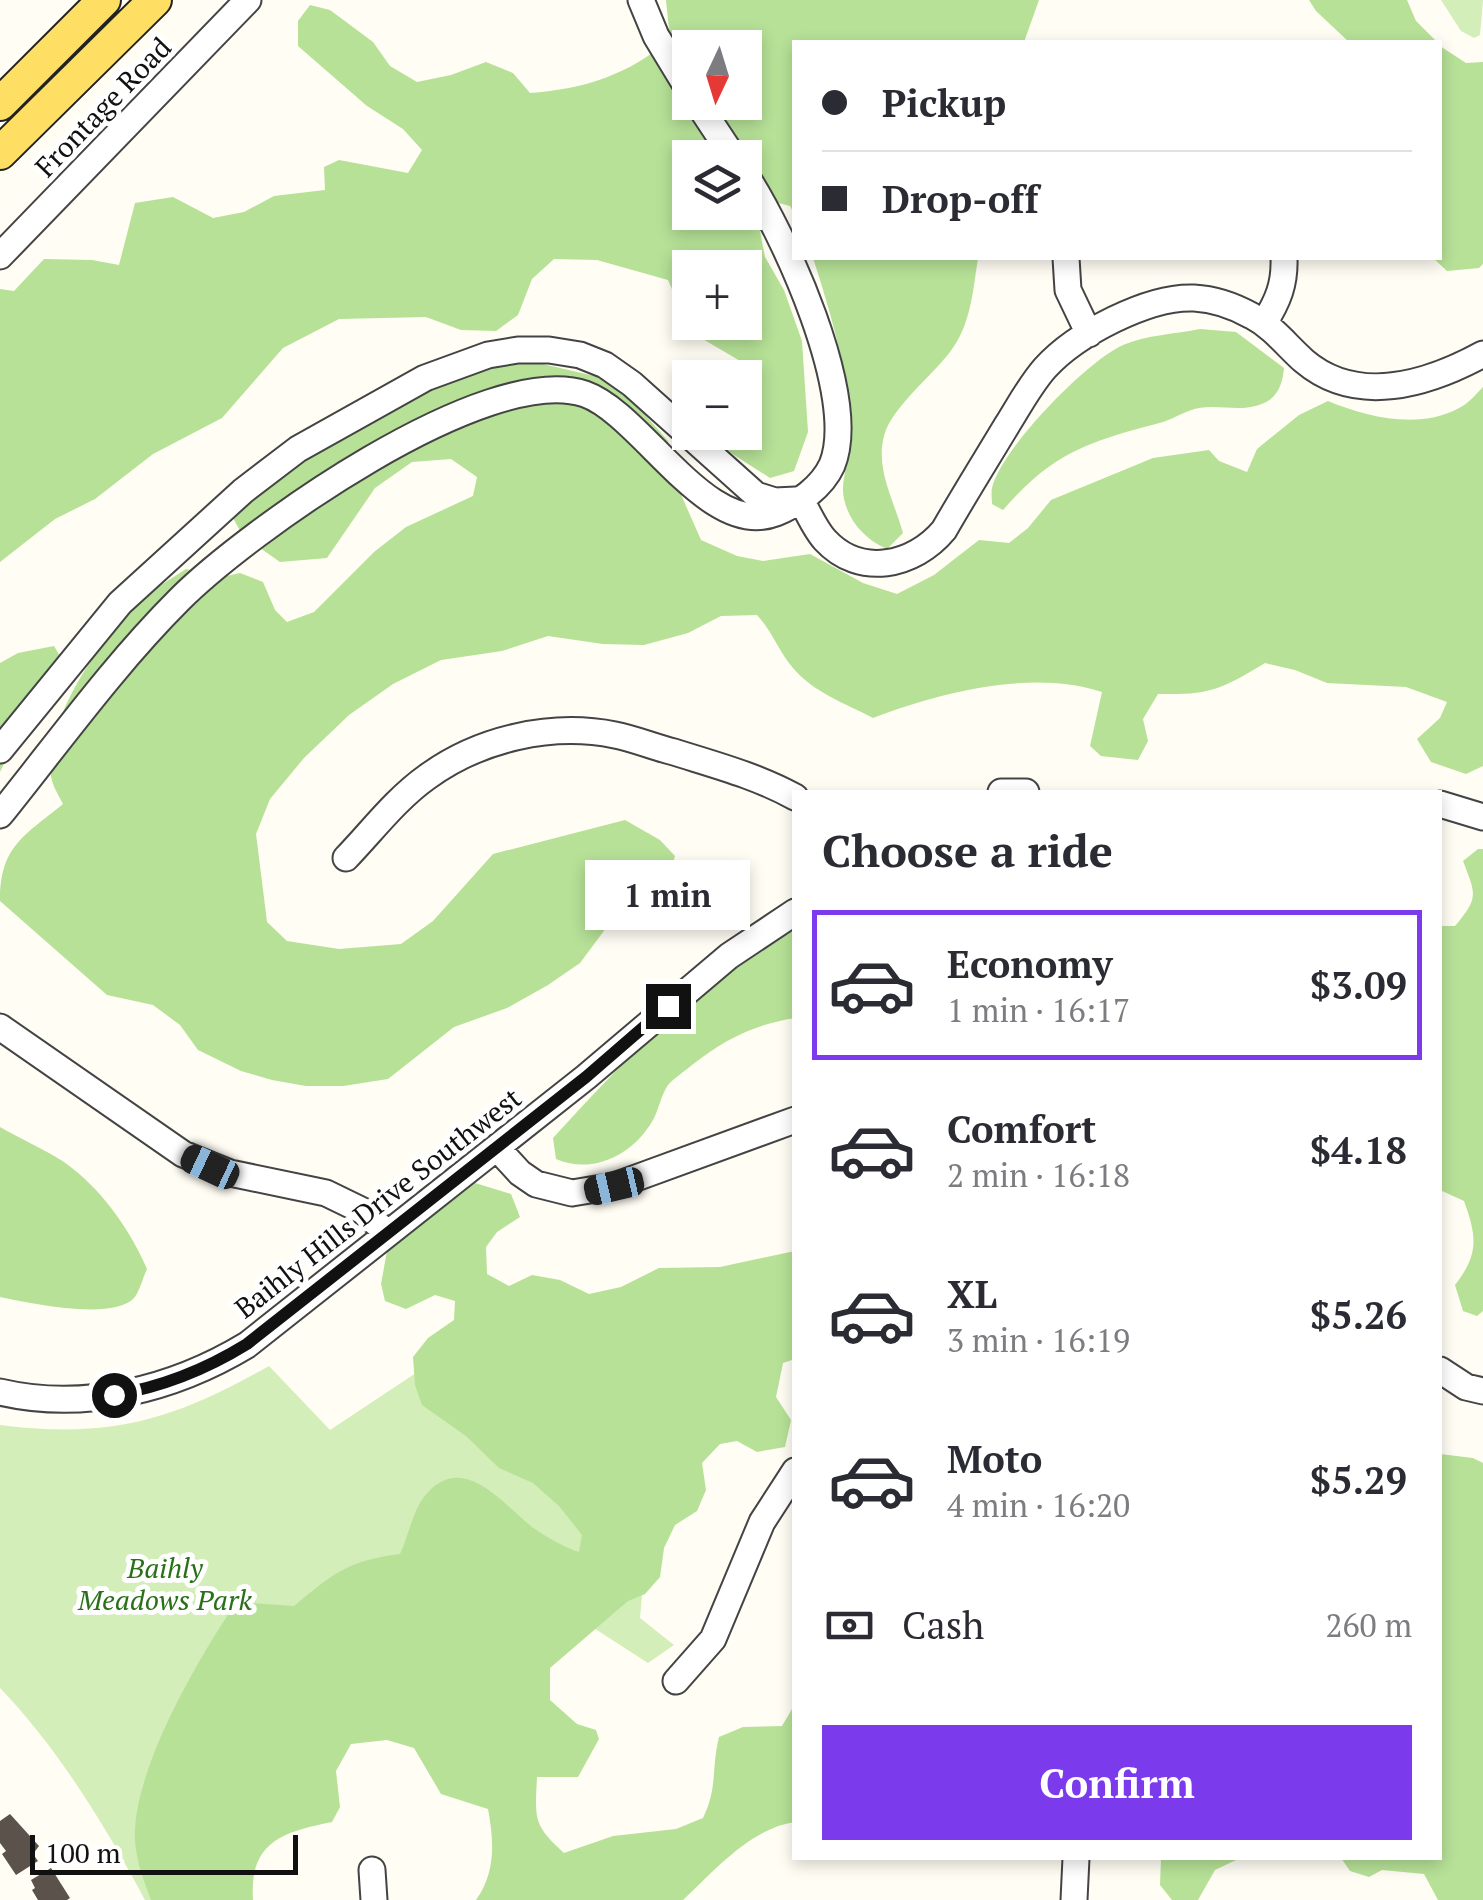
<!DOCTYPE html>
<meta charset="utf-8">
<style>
:root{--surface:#fff;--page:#f7f7f7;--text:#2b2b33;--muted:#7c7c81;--line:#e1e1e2;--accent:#7c3aed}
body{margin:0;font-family:"PT Serif",serif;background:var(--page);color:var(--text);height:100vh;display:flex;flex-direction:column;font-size:38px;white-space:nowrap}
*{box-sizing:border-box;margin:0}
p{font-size:32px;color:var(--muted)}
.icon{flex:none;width:55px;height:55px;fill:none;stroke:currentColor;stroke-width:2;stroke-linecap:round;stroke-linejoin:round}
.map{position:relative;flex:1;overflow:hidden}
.sheet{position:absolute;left:792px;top:790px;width:650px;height:1070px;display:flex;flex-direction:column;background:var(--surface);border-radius:0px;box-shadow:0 5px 15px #0003}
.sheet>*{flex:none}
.hud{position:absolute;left:792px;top:40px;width:650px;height:220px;border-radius:0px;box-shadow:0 5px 15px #0003;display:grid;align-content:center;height:220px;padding:0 30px;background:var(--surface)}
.needle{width:65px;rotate:184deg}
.tools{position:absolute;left:672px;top:30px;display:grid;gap:20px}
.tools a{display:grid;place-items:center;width:90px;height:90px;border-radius:0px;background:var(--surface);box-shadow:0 5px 15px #0003;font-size:50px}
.scale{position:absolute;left:30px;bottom:25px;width:268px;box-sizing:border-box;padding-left:10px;border:5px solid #111;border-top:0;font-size:28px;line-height:35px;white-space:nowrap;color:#111;-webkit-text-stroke:8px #fff;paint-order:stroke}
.end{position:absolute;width:45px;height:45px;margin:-22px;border:12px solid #111;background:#fff;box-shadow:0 0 0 5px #fff}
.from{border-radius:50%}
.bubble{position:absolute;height:70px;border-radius:0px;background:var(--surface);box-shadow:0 5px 15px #0003;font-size:32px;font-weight:600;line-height:70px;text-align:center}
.car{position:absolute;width:30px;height:60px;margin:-30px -15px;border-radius:12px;box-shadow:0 0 8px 2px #0007;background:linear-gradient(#222 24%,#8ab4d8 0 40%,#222 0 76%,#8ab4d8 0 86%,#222 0)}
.hud b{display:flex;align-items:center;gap:35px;height:95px;font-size:38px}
.hud b+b{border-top:2px solid var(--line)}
.hud i{width:25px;height:25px;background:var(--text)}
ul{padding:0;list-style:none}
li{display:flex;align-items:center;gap:30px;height:150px;margin:0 20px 15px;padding:0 10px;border:5px solid transparent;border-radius:0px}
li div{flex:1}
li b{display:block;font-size:38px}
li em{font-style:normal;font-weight:600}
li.on{border-color:var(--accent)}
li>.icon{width:90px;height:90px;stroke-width:1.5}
h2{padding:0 30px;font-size:45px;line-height:120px}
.pay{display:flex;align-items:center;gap:25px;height:110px;padding:0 30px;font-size:38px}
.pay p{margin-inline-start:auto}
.primary-button{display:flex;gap:20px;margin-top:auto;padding:20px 30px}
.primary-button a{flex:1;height:115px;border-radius:0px;background:var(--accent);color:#fff;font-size:40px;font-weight:600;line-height:115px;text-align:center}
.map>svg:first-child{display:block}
.green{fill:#d3eeb9}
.forest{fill:#b6e197;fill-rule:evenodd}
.building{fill:#5b524c}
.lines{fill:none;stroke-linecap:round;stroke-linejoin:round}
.minor-casing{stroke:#444;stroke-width:29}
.major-casing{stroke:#222;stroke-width:36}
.minor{stroke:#fff;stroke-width:25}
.major{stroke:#ffde64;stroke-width:32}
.route{stroke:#111;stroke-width:12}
.labels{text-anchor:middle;stroke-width:10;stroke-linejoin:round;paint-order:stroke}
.street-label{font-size:28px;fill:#111;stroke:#fff}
.park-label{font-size:28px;font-style:italic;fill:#297019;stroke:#fff}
</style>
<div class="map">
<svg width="1483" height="1900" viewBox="0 0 1483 1900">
<rect width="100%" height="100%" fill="#fffdf4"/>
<path class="green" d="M1441 0H1483L1480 35 1474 38 1461 31Z
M269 1366 330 1430 425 1367 652 1478 640 1618 674 1645 648 1663 569 1612 414 1604 229 1900H145C106 1827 58 1748 0 1688V1425C111 1439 173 1420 269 1366Z"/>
<path class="forest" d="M666 0H1039L1024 42H795V215L790 206 767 200 760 231 765 257 784 290 802 341 808 432 794 471 770 478 714 442 705 433 745 432V414L750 415 760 392 747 365 684 328 678 303 668 280 597 260 554 259 532 279 518 315 496 331 461 330 426 317 339 319 283 348 222 418 153 454 95 499 55 519 0 562V289L14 291 44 259 92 260 119 265 135 203 173 197 213 218 244 212 274 196 325 190 324 167 339 160 408 173 422 150 403 129 367 106 298 46V21L310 5 330 10 373 42 390 66 417 82 451 75 486 62 513 73 530 93C584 89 629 75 670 39ZM690 48H745V102H690ZM690 158H745V212H690ZM690 268H745V322H690Z
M1309 0H1407L1416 21 1437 42H1349L1316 11Z
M1440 46 1466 63 1483 62V264L1479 268 1447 271 1433 258H1440Z
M813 258H978C973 290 971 325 950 352 932 376 891 408 884 436 875 469 895 503 903 533L887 549C866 540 849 522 844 499 839 477 854 453 852 430 848 371 831 314 813 258Z
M1200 329 1236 332 1284 368C1283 381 1279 394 1268 401 1244 414 1224 404 1199 408 1187 410 1175 418 1163 422 1091 441 1054 451 1003 510L992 504C992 499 991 493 992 488 1000 450 1088 360 1123 345 1146 335 1176 334 1200 329Z
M530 361 603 378 641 410 668 441 679 490 701 540 737 556 763 561 810 554 863 583 897 594 934 575 979 540 1009 543 1028 528 1051 500 1153 458 1209 450 1219 461 1247 472 1257 449 1299 415 1328 401C1366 417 1420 430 1459 408 1468 404 1476 394 1483 387V766L1466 774 1431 762 1417 739 1440 718 1447 702 1406 687 1327 683 1295 670 1265 663C1220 690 1210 695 1158 694L1143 719 1148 741 1138 760 1101 756 1090 746 1102 692C1033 669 940 692 873 718 845 703 814 693 793 668 779 652 772 631 757 615L721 616 688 633 644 645 603 644 548 636 502 651 441 660 393 684 349 715 304 758 270 799 256 834 267 922 287 941 339 949 401 944 433 921 493 854 625 820 660 840 675 856 668 880 624 904 580 963 548 985 507 1008 454 1027 388 1079 343 1086H306L272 1080 241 1071 198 1050 180 1025 153 1005 107 995 0 901C0 846 24 836 63 804 59 796 52 785 51 776 45 717 101 639 141 601 154 588 171 579 186 569L222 577 240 573 263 582 275 610 287 622 314 612 374 552 406 527 473 496 477 477 451 459 412 462 375 488 327 558 280 562 243 536 233 518 264 486 391 406 485 366Z
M54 646 70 673 13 745 0 772V663L18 653Z
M1478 849H1483V1311L1477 1316 1463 1311 1455 1285C1479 1254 1477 1237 1464 1201L1440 1190V926H1455C1479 897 1476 895 1463 861Z
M795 929V1018C753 1025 725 1039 692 1065 685 1071 674 1078 668 1085 661 1095 659 1109 653 1120 633 1155 593 1175 556 1159L553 1138C609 1077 667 1014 735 966 754 952 775 941 795 929Z
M0 1127C21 1139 44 1149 64 1162 100 1187 130 1229 147 1269 143 1277 140 1291 134 1298 113 1321 28 1303 0 1297Z
M475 1183 511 1194 520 1217 497 1232 486 1247 487 1274 509 1286 532 1275 560 1280 589 1294 621 1287 659 1268 720 1267 795 1251V1359L783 1363 776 1397 791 1420 785 1447 757 1452 737 1441 720 1444 702 1463 706 1490 697 1511 675 1525 664 1548 660 1577 645 1594 628 1601 550 1668V1700L577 1724 596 1730 599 1739 578 1777H537C535 1819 533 1825 564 1853L613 1836 676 1829 703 1818C718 1787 711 1770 719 1737L743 1727 782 1726 795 1704V1822C751 1828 714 1871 683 1900H476C496 1872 494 1841 488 1809L441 1794 414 1748 387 1740 351 1744 336 1771 340 1807 332 1822C282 1832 249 1842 253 1900H151C144 1881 136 1861 135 1840 132 1772 196 1663 233 1607L252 1603 294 1606C335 1572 348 1561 400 1554 408 1537 413 1511 424 1497 461 1450 500 1501 532 1527 546 1537 564 1547 579 1552L582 1535 559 1506 533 1483 499 1468 466 1436 422 1405 415 1385 413 1357 428 1338 454 1320 455 1301 435 1295 406 1309 385 1301 381 1284 387 1251Z
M1440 1454 1473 1458 1483 1463V1900H1438L1424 1874 1382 1870 1369 1877 1350 1871 1341 1858H1440Z
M1161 1858H1272L1236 1860 1215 1870 1198 1900H1172L1160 1885Z"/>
<path class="building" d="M10 1814 39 1846 33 1854 38 1861 16 1875 2 1854 6 1851 0 1843V1821Z
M51 1868 70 1898 67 1900H38L32 1890 35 1888 31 1880Z"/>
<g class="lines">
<g class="minor-casing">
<path id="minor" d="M641 0 656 36 690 92
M697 102 734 158
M0 256 248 0
M1066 258 1068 290 1089 334
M1264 323C1278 301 1285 284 1284 258
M801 499C808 513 815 529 825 540 860 578 914 566 944 530 964 495 986 460 1007 425 1019 406 1030 385 1045 368 1076 334 1148 296 1194 298 1215 299 1234 306 1252 316 1273 327 1287 346 1304 361 1357 406 1428 384 1483 354
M0 750 120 603 243 491 298 449 425 378 488 355 518 350H549L580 355 605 365 632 384 756 495 775 501 796 500
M1001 792H1026
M1440 804 1483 817
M0 815C58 743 113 666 179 600 247 532 486 361 585 394 642 414 708 540 776 513 798 504 822 487 832 465 860 397 783 232 745 174
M346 858C372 831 396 799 427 777 479 739 551 722 615 735 635 739 654 747 674 752 715 765 757 776 795 797
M0 1027 183 1154 230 1173 326 1193 363 1211 386 1232
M497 1148 520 1173 536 1184 572 1193 614 1186 795 1120
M1440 1370 1466 1387 1483 1391
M0 1392C85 1412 174 1389 247 1345L586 1077 729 956 795 912
M676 1681 713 1639 762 1522 795 1471
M372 1870 374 1900
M1074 1900 1076 1858"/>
</g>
<g class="major-casing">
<path id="major" d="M0 104 104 0
M0 153 155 0"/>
</g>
<use href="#minor" class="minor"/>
<use href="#major" class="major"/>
</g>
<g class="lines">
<path class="route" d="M114 1395C162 1387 205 1370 247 1344L586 1077 668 1006"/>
</g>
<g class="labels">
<g class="street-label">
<text transform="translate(103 107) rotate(-46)" y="10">Frontage Road</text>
<text transform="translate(378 1203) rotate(-38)" y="10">Baihly Hills Drive Southwest</text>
</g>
<g class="park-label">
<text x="165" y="1578">Baihly<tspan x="165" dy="32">Meadows Park</tspan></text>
</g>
</g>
</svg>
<div class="tools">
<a><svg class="needle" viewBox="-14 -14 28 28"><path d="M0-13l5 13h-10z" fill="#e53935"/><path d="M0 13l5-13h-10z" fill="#7c7c81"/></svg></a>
<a><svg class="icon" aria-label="layers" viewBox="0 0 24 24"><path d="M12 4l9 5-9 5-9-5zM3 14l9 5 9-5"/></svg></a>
<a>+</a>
<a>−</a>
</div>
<div class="scale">100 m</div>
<i class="end from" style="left:114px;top:1395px"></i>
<i class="end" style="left:668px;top:1006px"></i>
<div class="bubble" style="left:585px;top:860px;width:165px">1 min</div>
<i class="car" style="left:210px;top:1167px;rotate:295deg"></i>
<i class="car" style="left:614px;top:1186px;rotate:257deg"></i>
<div class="hud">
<b><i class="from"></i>Pickup</b>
<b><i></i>Drop-off</b>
</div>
<section class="sheet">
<h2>Choose a ride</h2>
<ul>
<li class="on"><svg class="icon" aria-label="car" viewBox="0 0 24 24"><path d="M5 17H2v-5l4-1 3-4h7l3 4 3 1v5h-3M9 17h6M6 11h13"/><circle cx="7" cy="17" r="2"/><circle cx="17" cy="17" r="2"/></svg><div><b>Economy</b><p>1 min · 16:17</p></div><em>$3.09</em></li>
<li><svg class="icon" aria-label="car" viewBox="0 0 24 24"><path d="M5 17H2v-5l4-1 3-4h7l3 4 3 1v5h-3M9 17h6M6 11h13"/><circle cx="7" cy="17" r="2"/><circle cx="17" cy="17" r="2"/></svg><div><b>Comfort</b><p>2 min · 16:18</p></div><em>$4.18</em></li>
<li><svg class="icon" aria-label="car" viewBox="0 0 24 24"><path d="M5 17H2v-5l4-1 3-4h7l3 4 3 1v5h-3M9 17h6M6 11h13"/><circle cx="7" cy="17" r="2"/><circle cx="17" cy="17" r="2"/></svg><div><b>XL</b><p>3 min · 16:19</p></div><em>$5.26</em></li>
<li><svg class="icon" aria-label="car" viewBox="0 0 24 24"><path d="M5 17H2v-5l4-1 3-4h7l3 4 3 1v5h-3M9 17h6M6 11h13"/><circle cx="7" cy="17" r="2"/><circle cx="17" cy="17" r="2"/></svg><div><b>Moto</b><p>4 min · 16:20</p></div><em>$5.29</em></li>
</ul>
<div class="pay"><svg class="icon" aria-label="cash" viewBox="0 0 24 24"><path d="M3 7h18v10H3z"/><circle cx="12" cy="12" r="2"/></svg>Cash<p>260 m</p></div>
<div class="primary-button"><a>Confirm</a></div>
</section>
</div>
